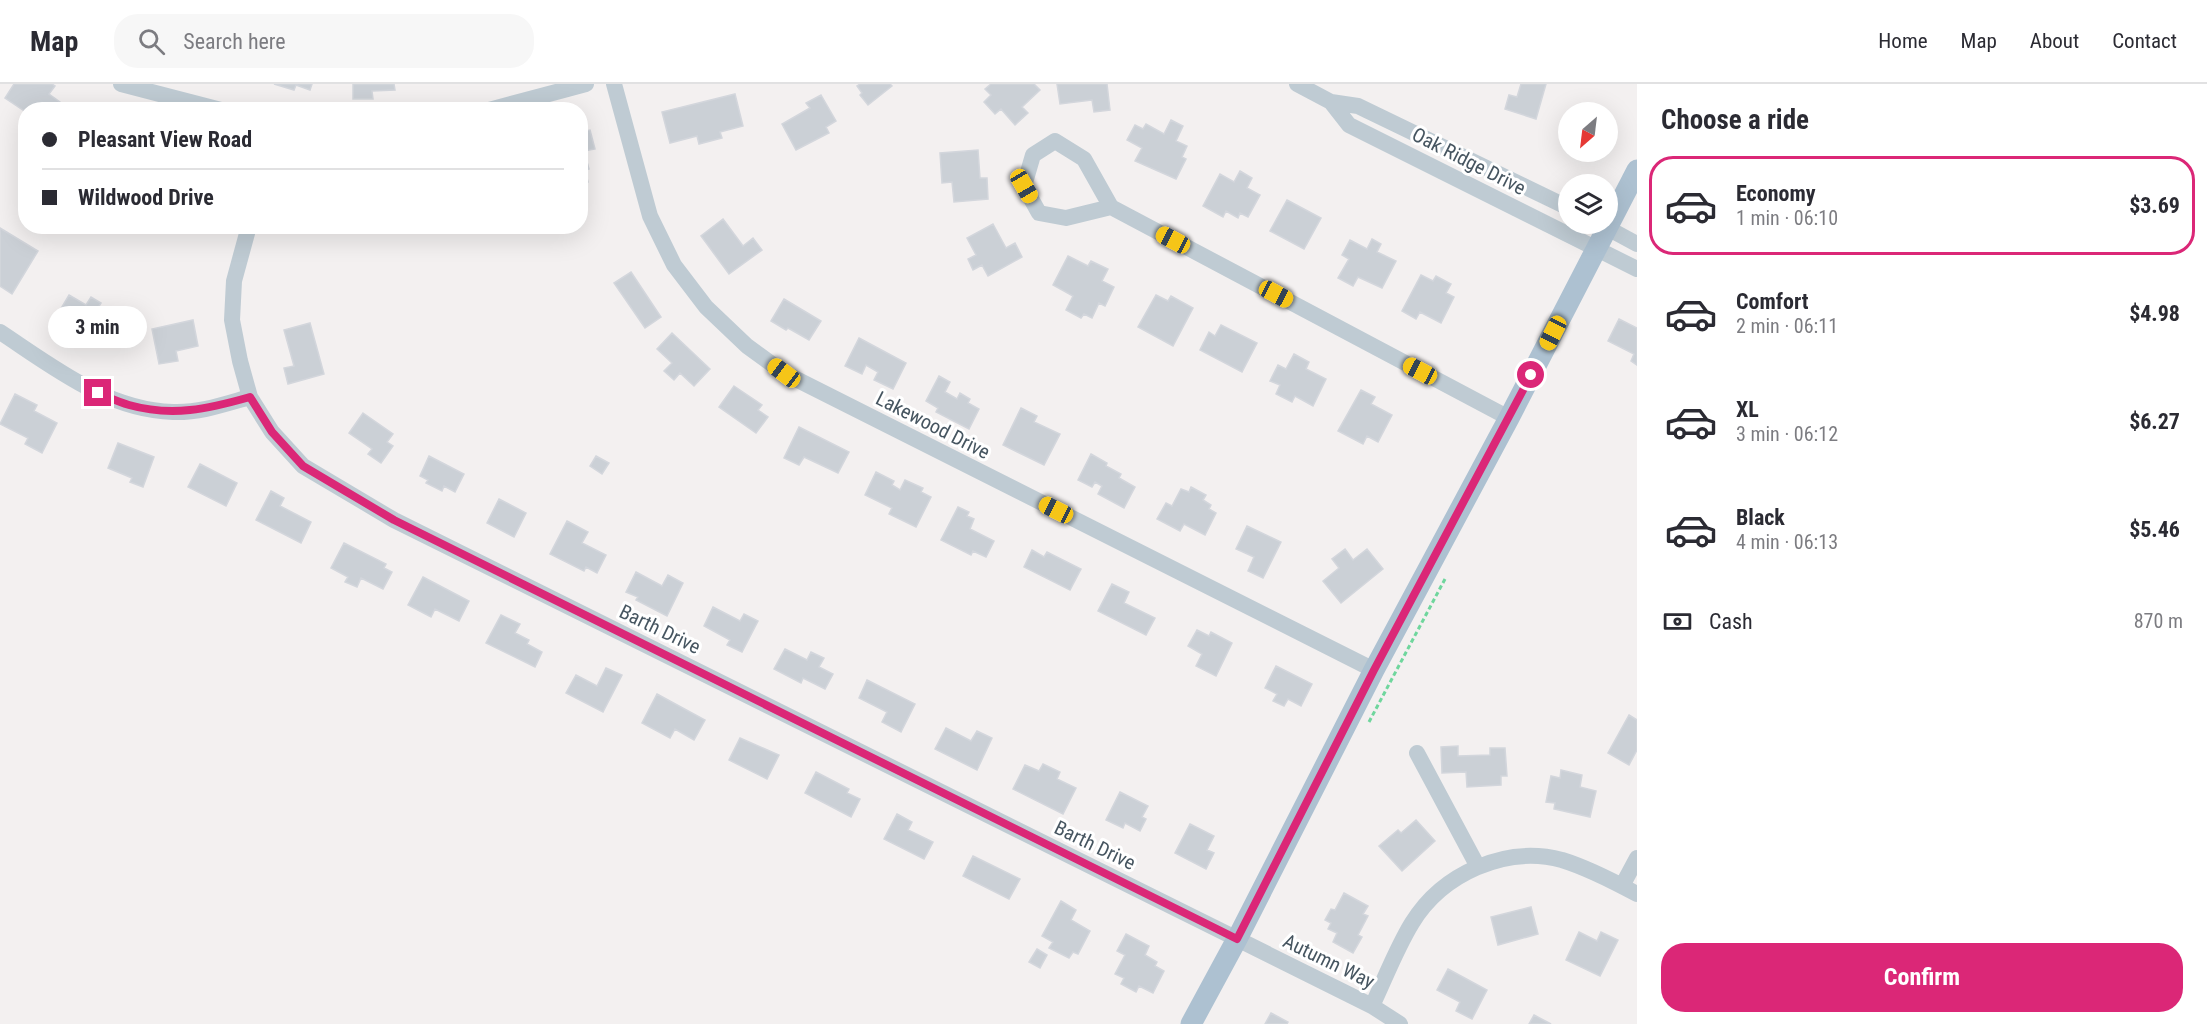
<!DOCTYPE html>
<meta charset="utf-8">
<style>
:root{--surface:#fff;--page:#f7f7f7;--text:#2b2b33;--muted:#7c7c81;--line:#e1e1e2;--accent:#db2777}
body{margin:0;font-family:"Roboto Condensed",sans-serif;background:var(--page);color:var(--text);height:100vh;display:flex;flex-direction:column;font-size:22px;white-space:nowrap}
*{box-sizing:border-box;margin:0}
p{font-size:20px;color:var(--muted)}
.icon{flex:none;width:33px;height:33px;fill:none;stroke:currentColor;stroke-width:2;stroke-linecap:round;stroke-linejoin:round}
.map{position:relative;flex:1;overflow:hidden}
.drawer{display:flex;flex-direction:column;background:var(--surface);width:570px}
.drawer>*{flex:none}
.hud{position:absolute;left:18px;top:18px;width:570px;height:132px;border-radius:24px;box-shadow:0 6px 24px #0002;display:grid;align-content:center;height:132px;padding:0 24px;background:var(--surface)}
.needle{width:39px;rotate:208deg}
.tools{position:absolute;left:1558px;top:18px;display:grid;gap:12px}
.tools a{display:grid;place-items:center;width:60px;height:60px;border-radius:50%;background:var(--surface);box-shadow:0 6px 24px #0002;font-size:30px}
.end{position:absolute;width:27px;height:27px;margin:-14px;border:8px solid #db2777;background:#fff;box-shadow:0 0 0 3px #fff}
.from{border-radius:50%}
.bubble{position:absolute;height:42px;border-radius:21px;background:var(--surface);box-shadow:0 6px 24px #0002;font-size:20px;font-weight:700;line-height:42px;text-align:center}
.car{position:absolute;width:18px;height:36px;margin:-18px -9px;border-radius:8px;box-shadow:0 0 4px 2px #0007;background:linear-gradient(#f5c518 24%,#345 0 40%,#f5c518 0 76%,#345 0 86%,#f5c518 0)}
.hud b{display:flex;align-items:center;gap:21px;height:57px;font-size:22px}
.hud b+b{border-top:2px solid var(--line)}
.hud i{width:15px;height:15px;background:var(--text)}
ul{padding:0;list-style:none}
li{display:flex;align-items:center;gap:18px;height:99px;margin:0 12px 9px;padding:0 12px;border:3px solid transparent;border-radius:24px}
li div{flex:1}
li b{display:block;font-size:22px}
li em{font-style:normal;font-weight:700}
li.selected{border-color:var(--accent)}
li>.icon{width:54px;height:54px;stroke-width:1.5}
h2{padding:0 24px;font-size:27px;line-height:72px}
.pay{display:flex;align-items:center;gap:15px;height:66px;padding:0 24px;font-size:22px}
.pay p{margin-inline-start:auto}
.button{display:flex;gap:12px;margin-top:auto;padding:12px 24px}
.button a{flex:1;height:69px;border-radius:24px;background:var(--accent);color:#fff;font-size:24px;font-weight:700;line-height:69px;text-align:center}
header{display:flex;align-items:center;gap:36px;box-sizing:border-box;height:84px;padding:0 30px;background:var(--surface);border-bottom:2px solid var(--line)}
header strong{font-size:28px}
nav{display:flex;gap:33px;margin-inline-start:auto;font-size:21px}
.search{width:420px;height:54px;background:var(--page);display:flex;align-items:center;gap:15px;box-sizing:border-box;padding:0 21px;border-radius:24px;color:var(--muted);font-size:22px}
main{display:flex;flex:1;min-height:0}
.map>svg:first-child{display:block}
.building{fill:#cbd0d6;stroke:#d3d6dc;stroke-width:1.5}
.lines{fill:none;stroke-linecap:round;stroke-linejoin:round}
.path{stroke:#6fd69d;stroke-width:3;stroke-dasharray:4.5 3;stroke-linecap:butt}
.minor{stroke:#bfcbd3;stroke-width:16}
.major{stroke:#adc1d1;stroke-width:21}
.route{stroke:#db2777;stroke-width:8}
.labels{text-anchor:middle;stroke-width:6;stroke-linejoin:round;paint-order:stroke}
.street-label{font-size:20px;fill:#465560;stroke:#fff}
</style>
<header>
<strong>Map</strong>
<div class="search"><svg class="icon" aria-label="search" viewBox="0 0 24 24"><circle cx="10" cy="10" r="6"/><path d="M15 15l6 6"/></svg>Search here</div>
<nav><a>Home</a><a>Map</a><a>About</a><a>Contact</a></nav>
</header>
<main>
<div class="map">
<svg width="1637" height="940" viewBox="0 0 1637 940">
<rect width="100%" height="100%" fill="#f3f0f0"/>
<path class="building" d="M14 0H52L55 2 49 10 71 26H26V28L5 14Z
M274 0H312L310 6 296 1 294 6Z
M353 0H394L395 6 372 7 373 15H353Z
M860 0H890L892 2 868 21 860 11 862 9 857 2Z
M991 0H1034L1040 6 1022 23 1028 29 1015 41 1001 25 995 30 984 18 991 11 985 5Z
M1057 0H1107L1110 26 1094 28 1092 16 1060 20Z
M1521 0H1546L1536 35 1505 25 1509 11 1517 13Z
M735 10 743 42 720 48 722 54 699 60 697 52 670 59 662 28Z
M821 11 836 37 826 43 829 49 796 66 782 40 810 24 806 19Z
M1171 36 1183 42 1176 57 1187 62 1182 73 1186 75 1176 95 1135 77 1142 64 1127 56 1135 41 1143 45 1146 40 1164 50Z
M590 46 595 65 584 67 589 85 585 86 588 98 580 100V48Z
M978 66 980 94H987L988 115 954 118 952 98 942 99 940 69Z
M1240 87 1252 94 1247 104 1260 111 1248 133 1240 129 1238 134 1226 127 1223 133 1203 122 1220 90 1234 98Z
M1287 116 1321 134 1304 165 1270 147Z
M723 135 743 162 753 154 762 166 729 190 701 152Z
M993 140 1006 164 1015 159 1022 173 988 192 982 181 973 186 968 175 976 171 967 154Z
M0 144 38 167 12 210 0 202Z
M1372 155 1381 160 1377 168 1396 177 1382 204 1358 193 1353 202 1338 194 1349 175 1342 171 1350 156 1367 165Z
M1068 172 1088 182 1091 177 1108 185 1102 197 1114 203 1105 222 1099 219 1092 234 1084 230 1081 234 1066 226 1073 212 1053 201Z
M631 188 661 233 645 244 614 199Z
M1421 191 1433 197 1436 192 1451 200 1446 209 1454 213 1441 239 1420 228 1416 235 1402 227Z
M69 211 86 221 91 213 101 219 96 227 102 230 89 252 56 233Z
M1156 211 1168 217 1171 212 1193 224 1173 262 1138 243Z
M784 215 821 237 809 256 788 244 786 246 771 237Z
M1619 235 1637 244V281L1631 277 1634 270 1608 257Z
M193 236 198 262 176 267 178 277 159 280 152 245Z
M310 239 324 290 288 300 284 284 294 282 284 246Z
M1221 241 1257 259 1242 288 1200 266 1209 248 1215 252Z
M672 249 710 285 694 302 680 289 674 296 664 287 672 279 657 265Z
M859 254 906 279 893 305 874 296 878 288 866 281 862 290 845 282Z
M1294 270 1309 278 1306 285 1326 295 1313 322 1295 312 1292 318 1276 310 1280 301 1270 297 1278 281 1286 285Z
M939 292 950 298 945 308 957 315 960 309 970 315 968 319 979 325 969 345 936 328 938 324 926 317Z
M734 302 762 321 758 326 768 333 756 349 719 323Z
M1361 306 1375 313 1371 320 1392 331 1378 358 1367 352 1363 360 1338 347Z
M15 310 37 321 34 327 57 339 42 369 25 360 28 354 0 340Z
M1021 324 1037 332 1034 338 1060 350 1044 381 1003 361Z
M363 329 393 350 387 358 393 362 381 379 368 370 372 365 349 349Z
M799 343 849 368 838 389 804 373 799 381 784 374Z
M118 359 154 373 143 403 130 398 132 394 108 384Z
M1091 370 1107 379 1106 382 1121 390 1119 394 1135 403 1124 424 1098 410 1102 402 1095 398 1092 403 1078 396Z
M429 372 464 390 455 408 444 402 442 407 426 399 428 396 420 392Z
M596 372 609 379 602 390 590 382Z
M200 380 237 399 226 422 188 403Z
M876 388 894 397 892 401 900 406 905 396 923 404 921 408 931 413 916 443 889 430 892 424 865 411Z
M1191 403 1206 411 1203 416 1211 421 1209 425 1216 429 1205 451 1184 440 1180 447 1157 435 1166 419 1172 422 1181 405 1189 408Z
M271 407 284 414 280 422 311 438 301 459 256 436Z
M499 415 526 429 514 453 487 439Z
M958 423 969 428 967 432 974 435 970 445 994 457 986 473 973 467 971 471 941 456Z
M567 437 588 448 582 459 606 471 597 489 586 483 584 487 550 470Z
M1247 442 1281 458 1263 494 1248 487 1254 473 1236 465Z
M344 459 386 480 384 484 392 488 383 505 361 494 357 503 345 498 348 493 331 484Z
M1345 465 1353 476 1367 465 1383 485 1341 519 1323 497 1339 484 1332 475Z
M1032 466 1044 473 1047 468 1081 485 1070 506 1024 483Z
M636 488 662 502 668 491 683 499 667 532 636 516 638 513 626 508Z
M423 493 469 517 459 537 435 525 431 533 408 521Z
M1112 500 1129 508 1124 519 1155 534 1146 551 1098 527Z
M713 523 740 537 744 530 758 537 742 568 727 561 730 556 704 542Z
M501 531 520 540 515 549 529 556 527 560 542 568 535 583 486 559Z
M1197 546 1209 552 1211 548 1232 559 1216 592 1196 582 1202 570 1188 562Z
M785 565 807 576 811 568 824 574 819 583 833 590 825 605 803 594 801 599 774 585Z
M1276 582 1312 600 1301 622 1288 615 1284 622 1273 617 1277 610 1265 604Z
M606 584 622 591 603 628 566 609 576 591 597 602Z
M867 596 915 620 901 648 882 638 887 628 859 614Z
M657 610 705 636 694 656 675 645 670 654 642 639Z
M1629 631 1637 636V666L1629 681 1608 669Z
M946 644 971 657 977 647 992 654 977 686 935 665Z
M740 654 779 671 767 695 729 676Z
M1458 662V672L1490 671V664H1505L1507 692H1501V701L1467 703 1466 688 1442 689 1441 663Z
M1043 680 1060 688 1057 695 1076 704 1063 730 1013 705 1025 681 1039 687Z
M1561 686 1582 691 1580 703 1596 707 1590 733 1554 725 1555 719 1546 718 1551 692 1560 694Z
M816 688 849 705 847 709 860 715 851 733 805 709Z
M1120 708 1148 722 1142 733 1146 735 1140 747 1125 739 1123 744 1106 736Z
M897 730 912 738 908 746 933 758 924 775 884 755Z
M1416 736 1435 757 1402 787 1379 762 1398 746 1401 749Z
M1190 740 1214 752 1207 766 1214 769 1206 785 1175 769Z
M973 772 1020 795 1009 815 963 792Z
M1344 809 1368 822 1363 830 1368 832 1358 851 1362 853 1353 869 1333 858 1337 849 1328 845 1331 839 1325 836 1331 825 1335 826Z
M1061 817 1076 826 1071 836 1090 847 1078 870 1073 868 1069 874 1049 864 1053 858 1042 852Z
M1531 823 1538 850 1498 861 1491 833Z
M1579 848 1597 857 1601 848 1618 856 1600 892 1566 876Z
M1126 850 1149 862 1145 871 1157 878 1155 882 1164 887 1153 909 1139 902 1136 908 1121 900 1124 894 1115 890 1125 871 1117 867Z
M1037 865 1047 871 1040 884 1029 878Z
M1448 885 1487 906 1472 935 1456 927 1460 918 1437 906Z
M1271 929 1288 938 1287 940H1265Z
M1534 931 1551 940H1529Z"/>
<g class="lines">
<path class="path" d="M1369 638 1445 495"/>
<path class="minor" d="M121 0 221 26
M614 0 650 132 674 181 706 223 747 262 784 289 1374 586
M1297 0 1331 18 1358 22 1569 124
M1331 18 1349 41 1637 185
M489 26 586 0
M1111 123 1066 134 1039 129 1024 102 1033 71 1055 57 1084 75 1111 123 1509 334
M1600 140 1637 160
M249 142 234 197 232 236 240 277 250 313 272 348 303 382 394 436 1372 922 1400 940
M0 248C53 283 107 326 173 328 200 329 225 320 250 313
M1417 669 1478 783
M1622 802 1637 774
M1372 922C1385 895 1396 865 1412 839 1442 790 1505 761 1562 776 1588 784 1613 797 1637 810"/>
<path class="major" d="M1191 940 1237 855 1374 586 1509 334 1637 86"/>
</g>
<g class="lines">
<path class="route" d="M98 309C108 313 118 318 129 321 172 333 208 325 250 313L272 348 303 382 394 436 1237 855 1374 586 1531 291"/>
</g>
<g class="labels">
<g class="street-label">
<text transform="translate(1469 77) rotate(27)" y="7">Oak Ridge Drive</text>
<text transform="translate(933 341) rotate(27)" y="7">Lakewood Drive</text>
<text transform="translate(660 545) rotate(26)" y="7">Barth Drive</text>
<text transform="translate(1095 761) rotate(26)" y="7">Barth Drive</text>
<text transform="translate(1329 877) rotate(26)" y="7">Autumn Way</text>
</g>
</g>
</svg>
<div class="tools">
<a><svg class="needle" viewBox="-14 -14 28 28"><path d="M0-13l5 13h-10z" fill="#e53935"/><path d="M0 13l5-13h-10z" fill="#7c7c81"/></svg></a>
<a><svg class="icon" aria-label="layers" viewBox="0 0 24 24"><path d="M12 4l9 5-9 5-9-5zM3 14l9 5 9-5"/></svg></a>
</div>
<i class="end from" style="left:1531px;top:291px"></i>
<i class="end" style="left:98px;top:309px"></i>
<div class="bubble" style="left:48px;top:222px;width:99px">3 min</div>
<i class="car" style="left:1024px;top:102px;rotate:150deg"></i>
<i class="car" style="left:1173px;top:156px;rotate:298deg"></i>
<i class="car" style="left:1276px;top:210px;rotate:118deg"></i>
<i class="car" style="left:1553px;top:249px;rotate:207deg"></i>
<i class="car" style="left:1420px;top:287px;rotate:298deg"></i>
<i class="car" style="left:784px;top:289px;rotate:307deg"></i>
<i class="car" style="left:1056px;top:426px;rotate:297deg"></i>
<div class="hud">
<b><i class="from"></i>Pleasant View Road</b>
<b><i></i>Wildwood Drive</b>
</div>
</div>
<section class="drawer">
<h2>Choose a ride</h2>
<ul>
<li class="selected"><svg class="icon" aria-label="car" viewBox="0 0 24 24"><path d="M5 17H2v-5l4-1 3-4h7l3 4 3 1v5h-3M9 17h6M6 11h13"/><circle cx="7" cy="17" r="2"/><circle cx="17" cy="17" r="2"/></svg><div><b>Economy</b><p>1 min · 06:10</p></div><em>$3.69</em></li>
<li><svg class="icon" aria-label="car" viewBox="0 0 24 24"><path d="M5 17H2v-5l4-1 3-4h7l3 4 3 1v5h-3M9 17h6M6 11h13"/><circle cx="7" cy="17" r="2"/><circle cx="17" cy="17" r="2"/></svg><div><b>Comfort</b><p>2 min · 06:11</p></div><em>$4.98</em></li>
<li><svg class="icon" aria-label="car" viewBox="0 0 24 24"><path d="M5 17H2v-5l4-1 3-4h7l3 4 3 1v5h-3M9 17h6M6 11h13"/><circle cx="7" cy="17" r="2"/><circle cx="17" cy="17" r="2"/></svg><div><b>XL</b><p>3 min · 06:12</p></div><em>$6.27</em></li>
<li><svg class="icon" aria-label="car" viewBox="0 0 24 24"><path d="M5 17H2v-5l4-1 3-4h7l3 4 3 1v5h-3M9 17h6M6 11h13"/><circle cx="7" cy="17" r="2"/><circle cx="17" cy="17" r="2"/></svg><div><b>Black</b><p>4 min · 06:13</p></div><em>$5.46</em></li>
</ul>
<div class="pay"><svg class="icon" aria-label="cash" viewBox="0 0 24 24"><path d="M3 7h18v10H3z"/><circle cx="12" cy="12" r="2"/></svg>Cash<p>870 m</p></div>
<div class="button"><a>Confirm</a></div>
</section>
</main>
